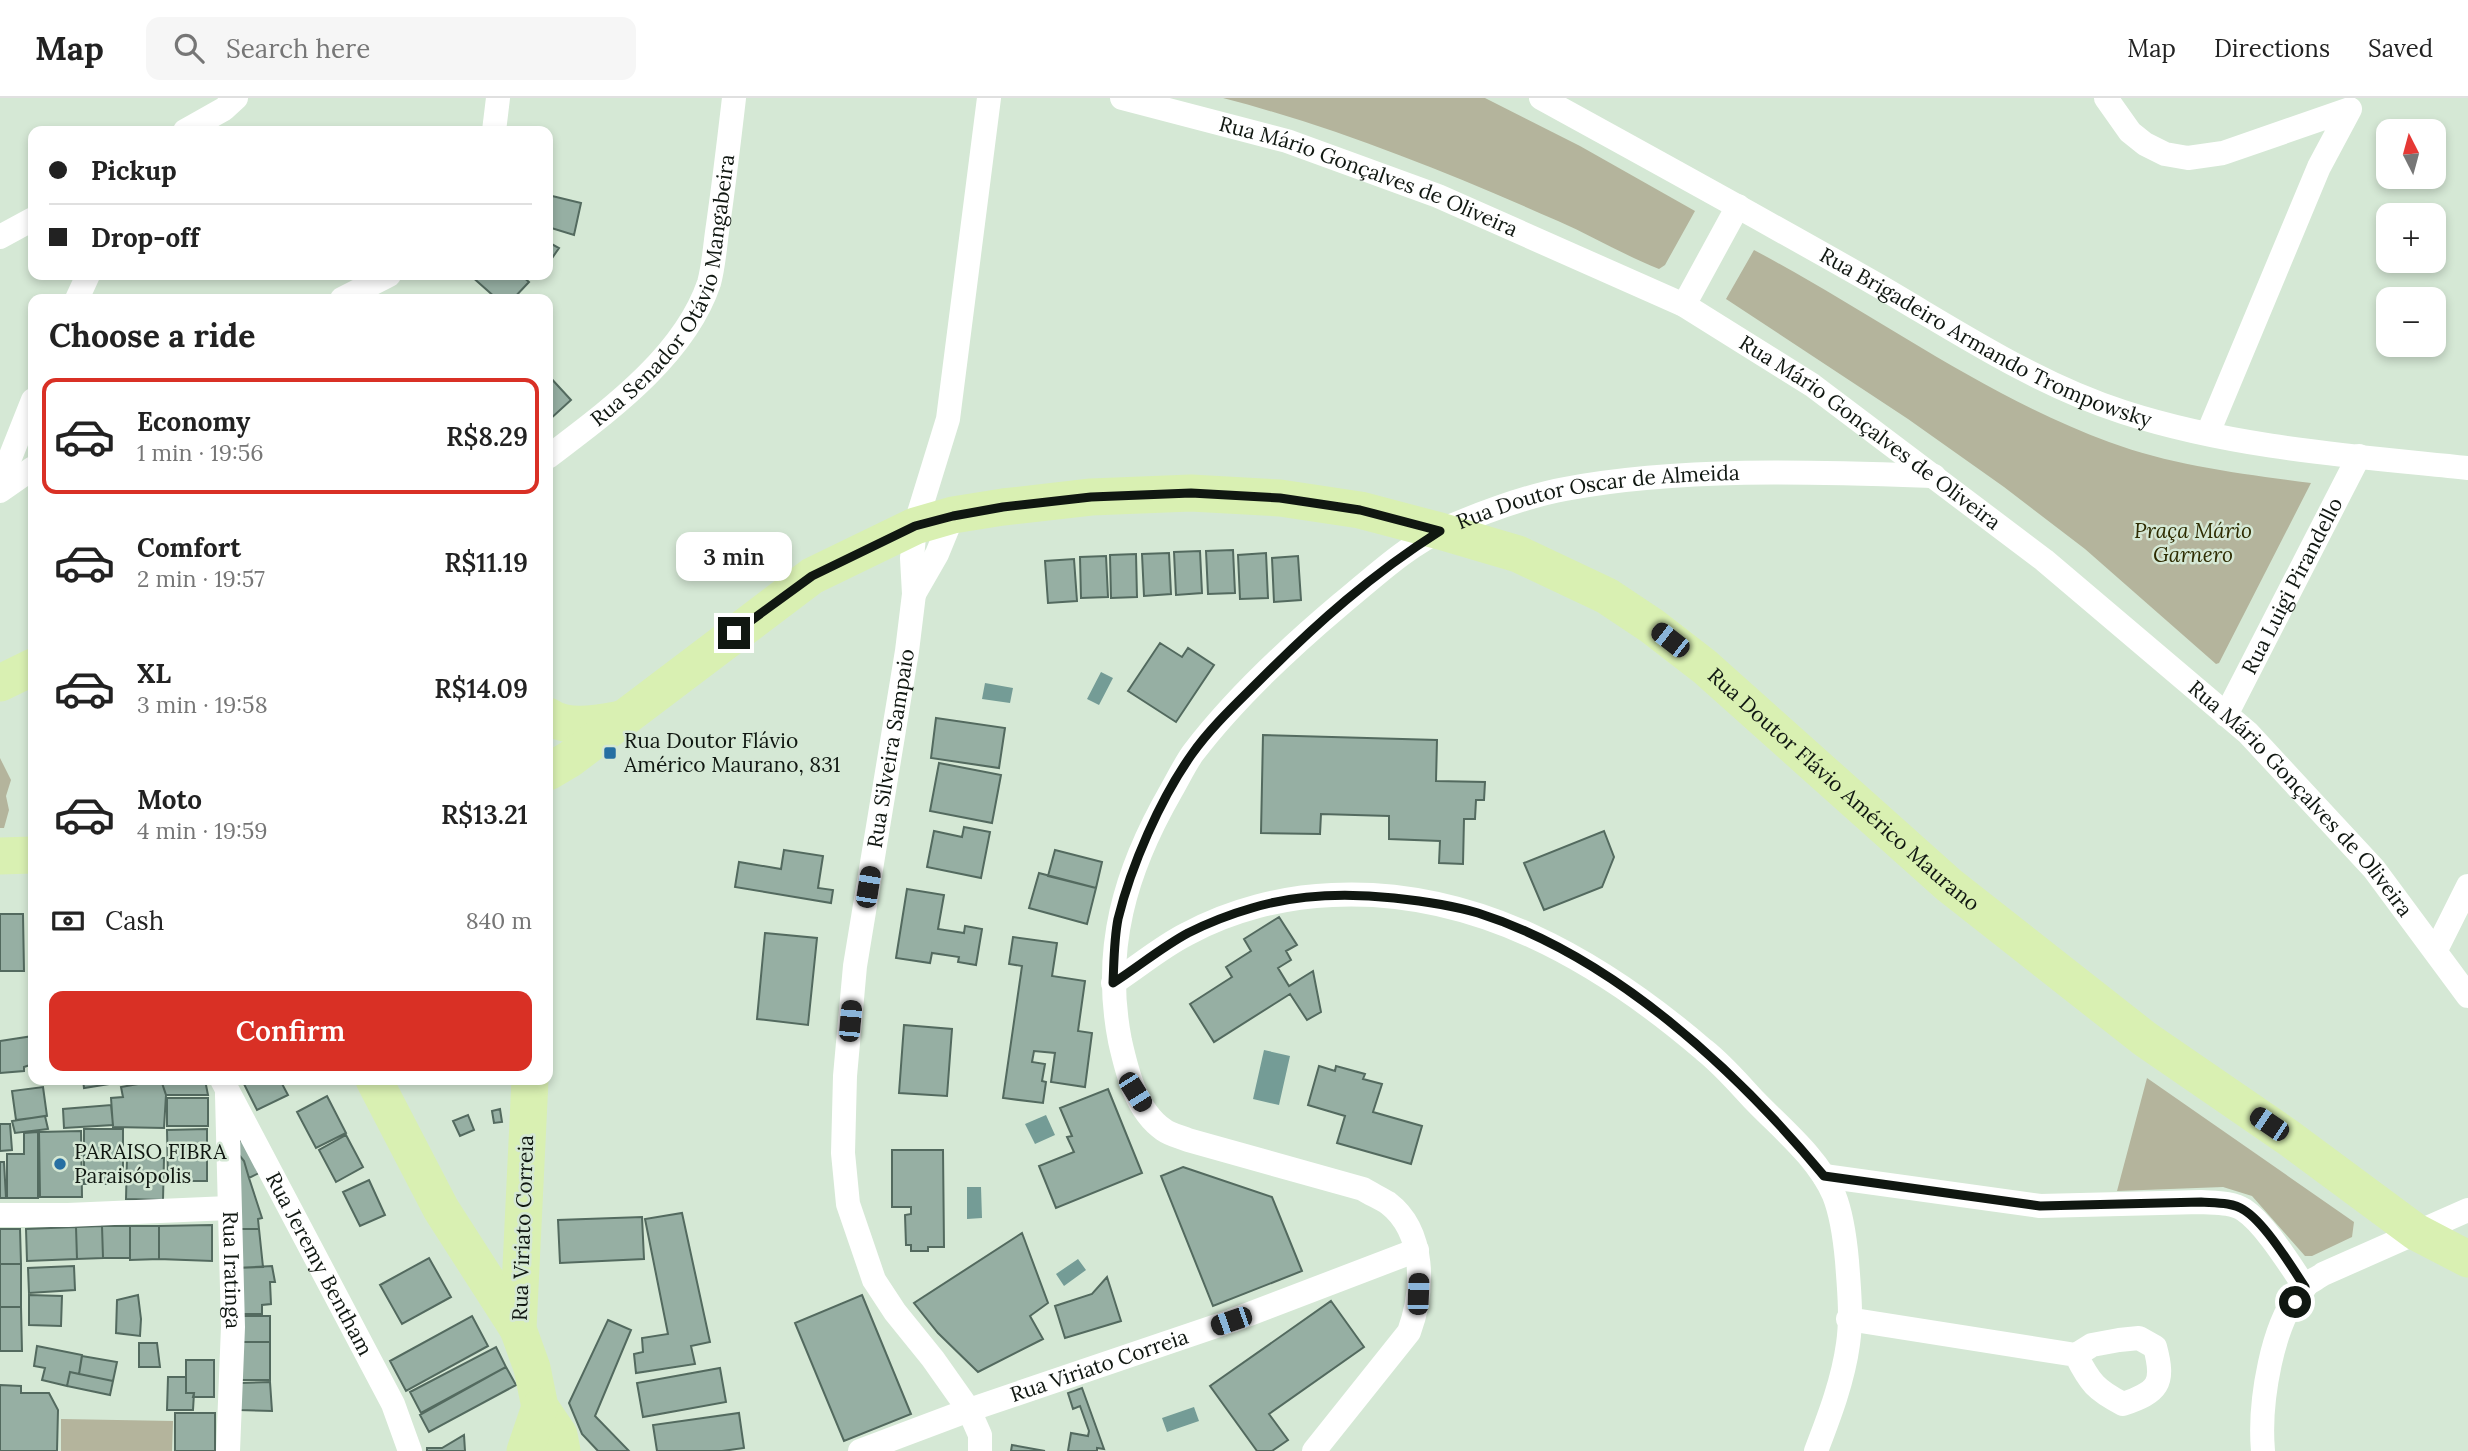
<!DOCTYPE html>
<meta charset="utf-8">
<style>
:root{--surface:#fff;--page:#f6f6f6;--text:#222;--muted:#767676;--line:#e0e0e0;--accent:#d93025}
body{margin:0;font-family:Lora,serif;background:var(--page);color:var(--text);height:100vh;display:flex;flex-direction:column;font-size:26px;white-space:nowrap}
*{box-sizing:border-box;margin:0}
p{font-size:23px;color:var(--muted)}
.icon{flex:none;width:38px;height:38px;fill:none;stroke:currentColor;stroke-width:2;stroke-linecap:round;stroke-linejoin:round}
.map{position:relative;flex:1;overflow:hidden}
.panel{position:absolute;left:28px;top:196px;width:525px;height:791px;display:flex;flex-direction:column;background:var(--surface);border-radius:14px;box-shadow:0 4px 10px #0003}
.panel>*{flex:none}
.banner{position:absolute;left:28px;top:28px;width:525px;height:154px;border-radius:14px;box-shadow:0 4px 10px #0003;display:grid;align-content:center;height:154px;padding:0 21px;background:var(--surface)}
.needle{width:46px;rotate:354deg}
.buttons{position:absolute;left:2376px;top:21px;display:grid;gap:14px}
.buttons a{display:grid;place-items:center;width:70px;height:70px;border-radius:14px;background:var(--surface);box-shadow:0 4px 10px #0003;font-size:35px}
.end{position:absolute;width:32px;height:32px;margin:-16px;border:9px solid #101711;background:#fff;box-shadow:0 0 0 4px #fff}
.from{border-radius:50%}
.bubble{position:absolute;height:49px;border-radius:14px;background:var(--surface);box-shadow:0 4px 10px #0003;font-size:23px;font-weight:600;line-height:49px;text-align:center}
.car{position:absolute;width:21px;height:42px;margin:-21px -10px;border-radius:9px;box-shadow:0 0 5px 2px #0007;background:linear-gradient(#222 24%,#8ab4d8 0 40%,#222 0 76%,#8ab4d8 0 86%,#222 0)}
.banner b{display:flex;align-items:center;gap:24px;height:66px;font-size:26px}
.banner b+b{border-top:2px solid var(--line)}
.banner i{width:18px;height:18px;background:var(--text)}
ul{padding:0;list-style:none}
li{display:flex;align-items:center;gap:21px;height:116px;margin:0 14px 10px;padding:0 7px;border:4px solid transparent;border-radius:14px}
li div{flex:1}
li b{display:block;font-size:26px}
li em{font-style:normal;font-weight:600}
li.on{border-color:var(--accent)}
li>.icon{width:63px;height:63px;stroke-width:1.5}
h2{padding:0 21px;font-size:32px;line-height:84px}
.pay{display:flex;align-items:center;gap:18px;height:77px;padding:0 21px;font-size:26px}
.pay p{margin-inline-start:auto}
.primary-button{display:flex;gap:14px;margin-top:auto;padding:14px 21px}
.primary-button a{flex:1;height:80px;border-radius:14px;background:var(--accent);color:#fff;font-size:28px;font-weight:600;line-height:80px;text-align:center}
header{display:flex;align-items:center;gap:42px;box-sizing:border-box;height:98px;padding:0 35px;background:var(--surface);border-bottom:2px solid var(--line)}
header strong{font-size:33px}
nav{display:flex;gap:38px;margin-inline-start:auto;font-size:24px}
.search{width:490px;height:63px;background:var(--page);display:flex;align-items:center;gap:18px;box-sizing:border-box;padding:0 24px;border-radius:14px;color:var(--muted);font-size:26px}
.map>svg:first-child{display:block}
.green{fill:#b4b49c}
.water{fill:#749c96}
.building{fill:#96afa3;stroke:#536a5f;stroke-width:2}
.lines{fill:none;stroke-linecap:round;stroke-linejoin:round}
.street{stroke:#fff;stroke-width:24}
.primary{stroke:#d9f0b2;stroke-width:37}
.route{stroke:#101711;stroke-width:9}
.poi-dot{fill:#266fa2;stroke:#d5e8d5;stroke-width:2.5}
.labels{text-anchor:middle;stroke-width:5;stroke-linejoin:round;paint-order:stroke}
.street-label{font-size:21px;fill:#101711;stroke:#d5e8d5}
.park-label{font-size:21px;font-style:italic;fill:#2d2b00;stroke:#d5e8d5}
.poi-label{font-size:21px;fill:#101711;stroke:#d5e8d5;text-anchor:start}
</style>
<header>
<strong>Map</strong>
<div class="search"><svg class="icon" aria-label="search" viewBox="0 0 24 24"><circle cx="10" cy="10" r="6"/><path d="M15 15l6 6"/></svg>Search here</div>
<nav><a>Map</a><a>Directions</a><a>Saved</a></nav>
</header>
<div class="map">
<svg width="2468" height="1353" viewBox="0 0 2468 1353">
<rect width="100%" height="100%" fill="#d5e8d5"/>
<path class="green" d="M1223 0H1485L1580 48 1695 113 1665 167 1659 171C1624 157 1592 138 1558 123 1449 75 1339 30 1223 0Z
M1754 152C1873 215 1982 297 2109 344 2174 368 2243 376 2311 385L2219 565 2216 566 2085 451 2004 389 1908 321 1726 201Z
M0 660 11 682 6 698 9 712 4 730H0Z
M2147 980 2354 1124 2352 1139 2312 1158H2305L2252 1098 2223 1089 2117 1093Z
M61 1321 173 1323 172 1353H61Z"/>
<path class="water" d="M1101 574 1113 580 1099 607 1087 601Z
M985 585 1013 590 1010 605 982 601Z
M1264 952 1290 958 1279 1007 1253 1001Z
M1046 1017 1055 1037 1035 1046 1025 1026Z
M967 1089H981L982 1120 967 1121Z
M1078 1161 1086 1172 1064 1188 1056 1176Z
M1194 1309 1199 1323 1167 1334 1162 1320Z"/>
<path class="building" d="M548 97 581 105 574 137 548 129Z
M548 144 559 150 548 166Z
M470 177H521L529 184 513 201H497Z
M548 277 571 302 548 323Z
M1233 452 1235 495 1208 496 1206 453Z
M1200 453 1202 495 1176 497 1174 454Z
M1169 455 1171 496 1144 498 1142 456Z
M1266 455 1268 500 1240 501 1238 457Z
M1136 456 1137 499 1111 500 1110 457Z
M1106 458 1108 499 1081 500 1080 459Z
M1298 458 1301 502 1274 504 1272 460Z
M1074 461 1077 503 1048 505 1045 463Z
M1160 545 1182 559 1188 550 1214 567 1176 624 1128 593Z
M936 620 1005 630 999 670 931 660Z
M1263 637 1437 642 1436 683 1485 684 1484 702H1476L1475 721H1464L1463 766 1439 765 1440 743 1389 741V718L1321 716 1320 736 1261 735Z
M939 665 1001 677 992 725 930 713Z
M964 729 990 734 981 780 927 769 934 733 962 739Z
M1604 733 1614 759 1602 789 1544 812 1524 765Z
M784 752 823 758 818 790 833 792 831 805 735 789 739 764 781 771Z
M1055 752 1102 764 1096 790 1048 778Z
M1039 775 1096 790 1087 826 1029 810Z
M907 791 944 797 938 831 964 835 965 828 982 831 976 867 958 864 959 859 932 855 930 865 896 860Z
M0 816H23L24 873H0Z
M1279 819 1297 847 1286 853 1291 862 1278 870 1289 888 1313 873 1321 914 1307 922 1290 896 1214 944 1190 906 1232 879 1226 869 1251 853 1244 841Z
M765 835 817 840 808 927 757 921Z
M1013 839 1057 845 1052 878 1085 883 1078 933 1092 935 1085 989 1051 984 1055 955 1034 953 1032 964 1045 966 1042 983 1046 984 1043 1005 1003 1000 1022 868 1009 866Z
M904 927 952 931 947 998 899 995Z
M33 938V966L24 969V973L0 975V943Z
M1319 968 1335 973 1336 968 1365 976 1363 981 1382 986 1373 1014 1422 1028 1411 1066 1337 1045 1345 1018 1308 1007Z
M83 982H110V986L84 990Z
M161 982 166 997 164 1030 113 1029 111 1000 123 999 121 989Z
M161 982H205L208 997H166Z
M242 982H280L288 997 257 1012Z
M43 989 47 1018 16 1022 12 993Z
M1108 991 1142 1075 1056 1110 1039 1068 1074 1054 1067 1039 1072 1038 1060 1010Z
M327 998 346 1035 316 1050 297 1014Z
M167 1000H208V1028H167Z
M111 1007 113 1027 64 1030 63 1011Z
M500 1011 502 1024 494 1025 492 1013Z
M468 1017 474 1032 460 1038 453 1023Z
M45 1018 48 1031 15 1035 12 1023Z
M0 1026H10L12 1052 0 1053Z
M84 1031H123V1086H84Z
M207 1031V1083H168L167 1032Z
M81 1033 82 1099H40L39 1034Z
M38 1034V1100H7V1056H24V1035Z
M244 1035 267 1071 249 1080 244 1063 235 1052Z
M346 1037 363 1069 336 1084 319 1052Z
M235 1052 244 1063 249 1080 262 1120 258 1121 259 1131H235Z
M892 1052H943L944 1149H928V1153H911V1147H906L905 1117 911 1116V1109H892Z
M127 1059 164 1060 163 1102 126 1101Z
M0 1064H4L6 1100H0Z
M1183 1069 1272 1099 1302 1173 1213 1208 1161 1078Z
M369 1082 385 1117 360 1128 343 1094Z
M682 1115 710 1244 691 1248 695 1266 636 1275 634 1256 643 1254 642 1240 668 1236 645 1121Z
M642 1119 644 1161 560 1165 558 1122Z
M212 1127V1163L159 1161V1128Z
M102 1128 103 1160 77 1161 76 1129Z
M102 1128H130V1160H103Z
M130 1128H159V1161L130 1162Z
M76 1129 77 1161 27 1163 26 1131Z
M0 1131H20L21 1166H0Z
M235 1131H259L263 1169 236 1170Z
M1022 1135 1048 1205 1030 1218 1043 1241 978 1274 938 1235 914 1205Z
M429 1160 451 1199 402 1226 380 1187Z
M0 1166H21V1209H0Z
M74 1168 75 1192 29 1195 28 1170Z
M272 1168 275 1184H270L271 1206 262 1207V1216H238L236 1170Z
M1107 1179 1121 1223 1065 1240 1055 1208 1092 1196Z
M29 1197 62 1198 61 1228 29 1227Z
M138 1197 141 1221 140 1238 116 1235 117 1202Z
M862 1197 911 1316 844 1343 795 1225Z
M1331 1203 1364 1249 1269 1316 1288 1342 1272 1353H1257L1210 1288Z
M0 1209H21L22 1253H0Z
M238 1218H270V1244H238Z
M472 1218 488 1248 406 1293 390 1263Z
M608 1222 631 1232 595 1318 629 1353H598L582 1336 569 1305Z
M238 1244H270V1282H239Z
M139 1245H157L160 1269H139Z
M37 1248 82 1257 79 1276 70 1274 67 1288 42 1282 45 1270 34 1268Z
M496 1249 506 1269 421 1315 410 1294Z
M82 1258 117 1264 113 1283 79 1276Z
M186 1262H214V1299H193L194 1295H186Z
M506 1269 516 1287 429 1334 420 1317Z
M720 1270 726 1304 643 1319 637 1285Z
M70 1274 113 1283 110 1297 67 1288Z
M168 1279H186V1295H194L193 1312H167Z
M270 1284 272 1313 239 1312 240 1285Z
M0 1287 21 1288V1295H49L58 1312 57 1353H0Z
M1082 1290 1104 1351 1097 1350V1353H1068L1071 1335 1088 1338 1089 1333 1080 1308 1073 1311 1068 1295Z
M175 1315H215V1353H175Z
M739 1315 744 1350 722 1353H657L653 1327Z
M464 1337 465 1353H427V1350H442Z
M1012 1347 1045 1353H1011Z"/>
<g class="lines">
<g class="street">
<path id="s1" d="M1122 0 1287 43 1438 98 1684 207 1812 287 2044 462 2248 635 2374 771 2468 898"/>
<path id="s2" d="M1541 0C1654 62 1767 124 1879 188 1958 234 2036 286 2123 314 2234 350 2353 358 2468 370"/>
<path d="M2106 0 2130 34 2145 46 2165 56 2188 60 2223 55 2350 11 2319 69 2208 335"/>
<path d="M185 33 224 11 236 0"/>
<path d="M494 33 498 0"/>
<path d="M0 139 33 121"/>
<path d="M77 201 88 177"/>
<path d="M342 201 389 177"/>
<path d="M1684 207 1738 108"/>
<path id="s3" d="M548 359C607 314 684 259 709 185 714 167 715 146 718 127 724 85 729 43 734 0"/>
<path d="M0 385 33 302"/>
<path d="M0 393 33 370"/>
<path d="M914 496 937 456 953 417"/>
<path id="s4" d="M2226 617 2359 358"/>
<path d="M2436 852 2468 788"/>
<path d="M1113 885C1138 869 1161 849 1187 836 1231 812 1283 799 1332 797 1475 790 1599 862 1704 952 1723 967 1739 986 1755 1003 1783 1032 1818 1060 1834 1097 1842 1117 1845 1141 1847 1163 1849 1190 1852 1219 1848 1246 1843 1283 1829 1319 1816 1353"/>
<path id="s5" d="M222 982 393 1306 410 1353"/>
<path id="s6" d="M227 997 233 1229 228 1353"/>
<path d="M1824 1078 2040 1108 2201 1104C2215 1105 2232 1104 2244 1112 2265 1126 2290 1167 2305 1189"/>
<path d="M0 1117H68L229 1110"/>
<path d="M1848 1221 2076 1257 2092 1247 2119 1242 2139 1240 2155 1249C2165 1286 2158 1294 2123 1306 2096 1292 2090 1285 2076 1257"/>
<path id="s7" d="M860 1353 969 1312 1231 1223 1417 1152"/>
<path id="s8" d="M980 1353V1337L969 1312 933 1261 895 1214 874 1182 848 1106 843 1055 845 978 855 868 907 553 914 496 912 460 915 428 948 321 989 0"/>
<path id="s9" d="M1314 1353 1409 1234C1424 1193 1426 1134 1388 1105 1380 1100 1371 1096 1363 1091L1188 1042C1181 1039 1171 1037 1164 1032 1136 1013 1127 974 1120 943 1102 851 1125 773 1171 693 1178 681 1185 666 1193 655 1234 601 1290 549 1341 506 1373 480 1406 448 1444 431 1479 416 1527 398 1565 391 1683 369 1814 374 1934 378"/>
<path d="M2263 1353C2259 1307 2271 1222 2305 1188 2310 1183 2318 1180 2323 1176L2468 1112"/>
</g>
<g class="primary">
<path d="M0 585 33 569"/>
<path d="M548 618C568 632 599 625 621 621"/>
<path id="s10" d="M548 674 570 661 812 478 915 428 953 417 1003 409 1091 399 1191 395 1280 400 1360 412 1440 433 1518 456 1607 498 1652 528 1705 569 1949 787 2145 941 2289 1040 2416 1134 2468 1161"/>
<path d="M0 758 33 757"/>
<path d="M374 982 441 1111 518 1231"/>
<path d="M530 982 518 1231 532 1270 540 1309 559 1337 562 1353"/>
<path d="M525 1353 540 1309"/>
</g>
</g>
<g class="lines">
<path class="route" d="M734 535 812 478 915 428 953 418 1003 409 1091 399 1191 395 1280 400 1360 412 1440 433C1372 476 1317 525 1260 582 1237 605 1211 629 1192 656 1160 701 1131 768 1118 821 1114 841 1114 864 1113 885 1138 869 1162 849 1188 835 1208 825 1231 816 1252 810 1298 796 1347 795 1394 800 1422 803 1451 807 1478 815 1613 858 1735 971 1824 1078L2040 1108 2201 1104C2215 1105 2232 1104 2244 1112 2265 1125 2291 1168 2305 1189L2295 1204"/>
</g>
<g class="poi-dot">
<rect x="603" y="648" width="14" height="14" rx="3.5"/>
<circle cx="60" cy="1066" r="7"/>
</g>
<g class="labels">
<g class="street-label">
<text dy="7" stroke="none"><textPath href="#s1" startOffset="259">Rua Mário Gonçalves de Oliveira</textPath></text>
<text dy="7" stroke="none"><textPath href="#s3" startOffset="214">Rua Senador Otávio Mangabeira</textPath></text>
<text dy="7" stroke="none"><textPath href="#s2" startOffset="506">Rua Brigadeiro Armando Trompowsky</textPath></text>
<text dy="7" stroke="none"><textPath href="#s1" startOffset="826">Rua Mário Gonçalves de Oliveira</textPath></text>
<text dy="7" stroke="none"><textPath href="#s9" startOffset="1432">Rua Doutor Oscar de Almeida</textPath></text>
<text dy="7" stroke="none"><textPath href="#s4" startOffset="145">Rua Luigi Pirandello</textPath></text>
<text dy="7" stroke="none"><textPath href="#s8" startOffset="744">Rua Silveira Sampaio</textPath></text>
<text dy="7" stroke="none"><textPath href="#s10" startOffset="1461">Rua Doutor Flávio Américo Maurano</textPath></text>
<text dy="7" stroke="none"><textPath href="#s1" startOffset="1393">Rua Mário Gonçalves de Oliveira</textPath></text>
<text transform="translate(523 1130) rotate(-88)" y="7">Rua Viriato Correia</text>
<text dy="7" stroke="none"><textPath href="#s5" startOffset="208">Rua Jeremy Bentham</textPath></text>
<text dy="7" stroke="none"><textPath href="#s6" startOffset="175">Rua Iratinga</textPath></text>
<text dy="7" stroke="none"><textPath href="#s7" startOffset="254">Rua Viriato Correia</textPath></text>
</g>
<g class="park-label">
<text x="2193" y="440">Praça Mário<tspan x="2193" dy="24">Garnero</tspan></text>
</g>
<g class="poi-label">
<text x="624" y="650">Rua Doutor Flávio<tspan x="624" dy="24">Américo Maurano, 831</tspan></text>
<text x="74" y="1061">PARAISO FIBRA<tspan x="74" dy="24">Paraisópolis</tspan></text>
</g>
</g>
</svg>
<div class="buttons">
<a><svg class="needle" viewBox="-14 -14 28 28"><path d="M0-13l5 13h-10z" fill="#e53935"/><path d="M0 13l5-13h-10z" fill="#767676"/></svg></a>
<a>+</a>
<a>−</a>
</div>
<i class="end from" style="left:2295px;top:1204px"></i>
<i class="end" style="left:734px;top:535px"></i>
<div class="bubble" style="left:676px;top:434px;width:116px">3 min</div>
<i class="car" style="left:1670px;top:542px;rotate:308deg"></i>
<i class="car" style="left:868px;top:789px;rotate:9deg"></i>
<i class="car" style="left:850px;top:923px;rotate:5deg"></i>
<i class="car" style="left:1135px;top:994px;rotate:148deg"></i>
<i class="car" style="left:2269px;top:1026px;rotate:304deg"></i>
<i class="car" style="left:1418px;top:1196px;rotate:2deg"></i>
<i class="car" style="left:1231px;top:1223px;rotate:251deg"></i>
<div class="banner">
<b><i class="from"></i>Pickup</b>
<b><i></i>Drop-off</b>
</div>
<section class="panel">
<h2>Choose a ride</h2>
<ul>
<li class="on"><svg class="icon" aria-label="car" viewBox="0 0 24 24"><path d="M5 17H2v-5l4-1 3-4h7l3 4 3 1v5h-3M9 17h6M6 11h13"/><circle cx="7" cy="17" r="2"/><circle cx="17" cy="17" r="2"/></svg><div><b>Economy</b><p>1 min · 19:56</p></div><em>R$8.29</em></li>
<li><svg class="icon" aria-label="car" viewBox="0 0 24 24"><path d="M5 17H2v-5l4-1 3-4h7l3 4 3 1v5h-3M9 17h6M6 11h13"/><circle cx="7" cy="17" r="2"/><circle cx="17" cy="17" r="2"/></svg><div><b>Comfort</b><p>2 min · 19:57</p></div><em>R$11.19</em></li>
<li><svg class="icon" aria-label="car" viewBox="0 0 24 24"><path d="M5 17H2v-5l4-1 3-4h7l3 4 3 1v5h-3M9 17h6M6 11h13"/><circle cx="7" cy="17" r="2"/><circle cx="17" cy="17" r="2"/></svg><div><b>XL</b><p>3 min · 19:58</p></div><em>R$14.09</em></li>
<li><svg class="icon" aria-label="car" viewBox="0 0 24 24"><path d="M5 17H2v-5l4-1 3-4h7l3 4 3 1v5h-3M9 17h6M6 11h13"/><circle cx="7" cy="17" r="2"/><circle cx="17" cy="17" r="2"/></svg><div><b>Moto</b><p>4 min · 19:59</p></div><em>R$13.21</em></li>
</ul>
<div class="pay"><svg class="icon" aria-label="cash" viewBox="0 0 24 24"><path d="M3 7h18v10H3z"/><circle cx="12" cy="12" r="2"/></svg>Cash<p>840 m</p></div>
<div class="primary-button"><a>Confirm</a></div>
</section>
</div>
